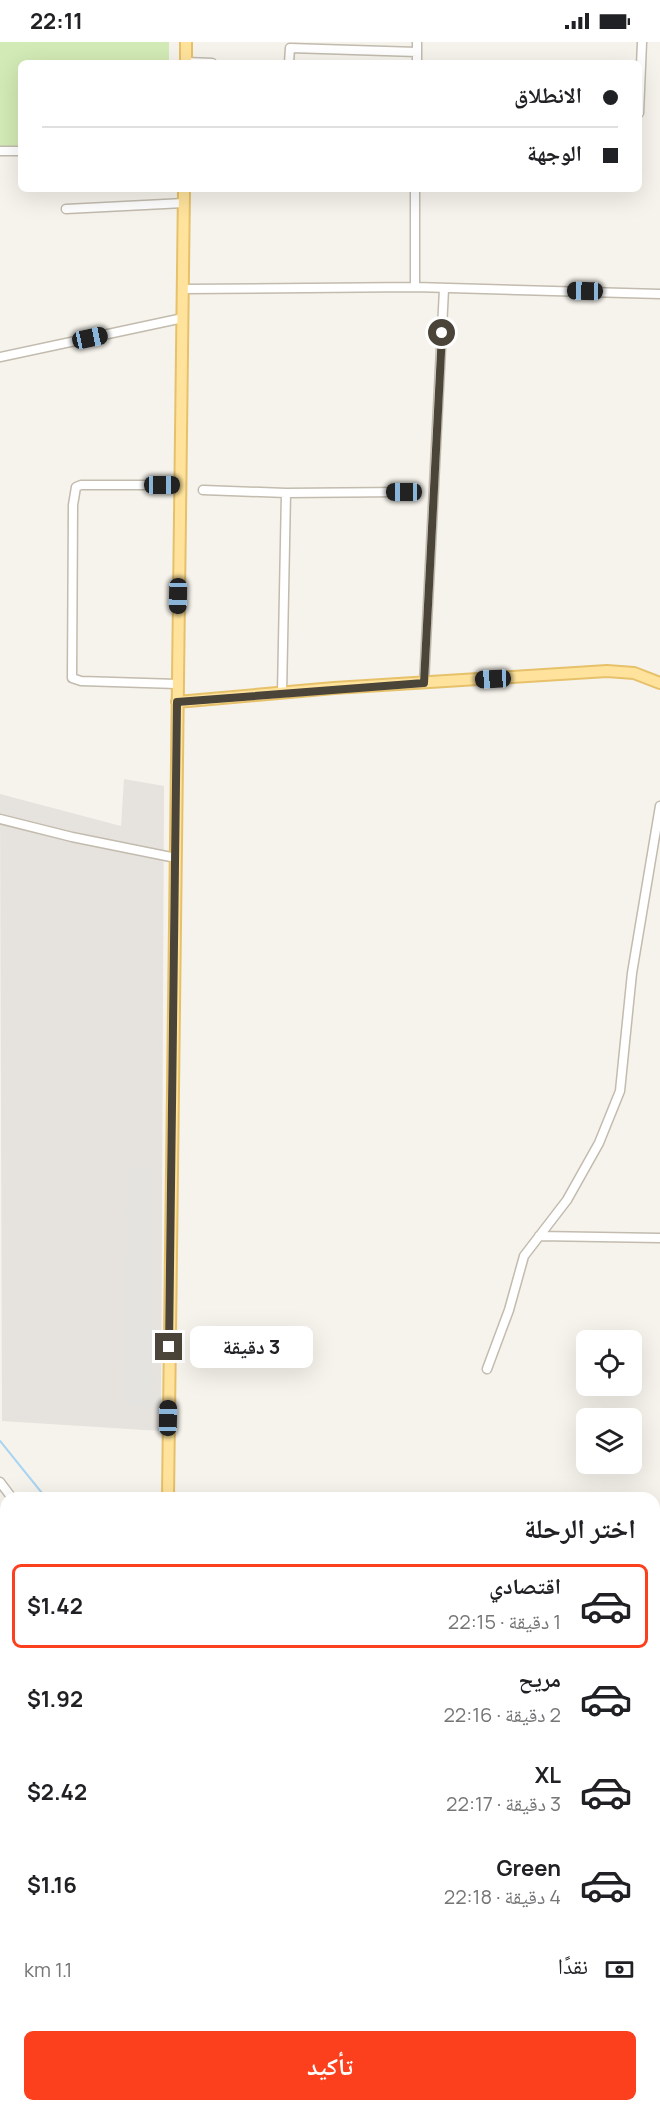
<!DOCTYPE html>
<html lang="ar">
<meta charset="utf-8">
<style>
:root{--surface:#fff;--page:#f6f6f6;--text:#202124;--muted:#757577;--line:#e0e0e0;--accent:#fc3f1d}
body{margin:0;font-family:Manrope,"Noto Naskh Arabic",sans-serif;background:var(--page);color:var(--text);direction:rtl;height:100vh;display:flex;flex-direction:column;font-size:22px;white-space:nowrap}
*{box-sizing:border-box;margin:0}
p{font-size:20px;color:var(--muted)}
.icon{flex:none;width:33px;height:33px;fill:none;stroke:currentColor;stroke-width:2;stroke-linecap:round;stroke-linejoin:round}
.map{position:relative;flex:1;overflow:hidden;direction:ltr}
.details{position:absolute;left:0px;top:1450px;width:660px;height:620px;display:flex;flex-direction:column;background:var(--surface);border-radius:18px 18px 0 0;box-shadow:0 6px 24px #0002;direction:rtl}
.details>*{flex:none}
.top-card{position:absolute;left:18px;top:18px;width:624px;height:132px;border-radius:9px;box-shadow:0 6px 24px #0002;direction:rtl;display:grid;align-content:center;height:132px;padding:0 24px;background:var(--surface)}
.fabs{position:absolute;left:576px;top:1288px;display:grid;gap:12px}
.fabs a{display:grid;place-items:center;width:66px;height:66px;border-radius:9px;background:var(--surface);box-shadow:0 6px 24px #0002;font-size:30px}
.end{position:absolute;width:27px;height:27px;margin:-14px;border:8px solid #4b4439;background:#fff;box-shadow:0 0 0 3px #fff}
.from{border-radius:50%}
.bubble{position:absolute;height:42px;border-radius:9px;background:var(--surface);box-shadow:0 6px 24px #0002;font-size:20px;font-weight:700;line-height:42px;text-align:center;direction:rtl}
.car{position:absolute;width:18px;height:36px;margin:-18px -9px;border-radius:8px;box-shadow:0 0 4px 2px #0007;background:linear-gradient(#222 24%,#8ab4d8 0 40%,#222 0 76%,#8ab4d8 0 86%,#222 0)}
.top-card b{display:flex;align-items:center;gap:21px;height:57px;font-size:22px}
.top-card b+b{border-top:2px solid var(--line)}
.top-card i{width:15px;height:15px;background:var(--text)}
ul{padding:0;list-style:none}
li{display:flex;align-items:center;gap:18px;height:84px;margin:0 12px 9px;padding:0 12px;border:3px solid transparent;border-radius:9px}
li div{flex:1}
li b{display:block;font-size:22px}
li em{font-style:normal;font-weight:700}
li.on{border-color:var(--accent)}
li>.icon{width:54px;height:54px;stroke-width:1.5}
h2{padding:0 24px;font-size:27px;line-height:72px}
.pay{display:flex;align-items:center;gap:15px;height:66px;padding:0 24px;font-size:22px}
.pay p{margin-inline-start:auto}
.action{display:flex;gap:12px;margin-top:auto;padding:12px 24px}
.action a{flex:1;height:69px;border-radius:9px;background:var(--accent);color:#fff;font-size:24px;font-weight:700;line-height:69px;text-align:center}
.status{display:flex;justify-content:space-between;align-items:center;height:42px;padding:0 30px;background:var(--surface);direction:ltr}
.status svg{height:16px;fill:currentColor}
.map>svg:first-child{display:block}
.residential{fill:#eae5da}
.industrial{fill:#e6e2dd}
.green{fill:#d2eab5}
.parking{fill:#e5e3e0}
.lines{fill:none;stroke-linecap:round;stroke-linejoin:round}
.stream{stroke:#a9d4f2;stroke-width:2}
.minor-casing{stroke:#c2bbae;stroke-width:11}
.major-casing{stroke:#e6c16a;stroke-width:14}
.minor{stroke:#fff;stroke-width:8}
.major{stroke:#ffe39c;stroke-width:10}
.route{stroke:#4b4439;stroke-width:8}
</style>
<div class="status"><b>22:11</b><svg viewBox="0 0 49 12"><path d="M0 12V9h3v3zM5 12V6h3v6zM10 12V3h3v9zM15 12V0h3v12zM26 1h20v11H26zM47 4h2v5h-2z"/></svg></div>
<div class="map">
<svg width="660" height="2069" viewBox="0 0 660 2069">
<rect width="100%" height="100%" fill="#f6f3ec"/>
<path class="residential" d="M660 1471V1581L654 1580V1472Z"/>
<path class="industrial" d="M124 737 164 744 161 1389 2 1379 0 752 121 784Z"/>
<path class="green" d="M0 0H169V21H21V108H0Z"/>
<path class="parking" d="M126 1127H152L157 1365 124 1364Z"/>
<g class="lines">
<path class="stream" d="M0 1399 46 1456
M654 1733 660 1732
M0 1762H6"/>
<g class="minor-casing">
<path id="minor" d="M186 20 212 21
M289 21 290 6 417 10
M417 21V0
M639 71 642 0
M0 109H21
M66 167 184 161
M415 245 660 252
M184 247 415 245V147
M0 315 183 276
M203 448 286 451 404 450
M424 641 444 247
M177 642 81 639 72 636 73 463 76 445 81 443H180
M282 651 286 451
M0 777 72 795 176 816
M539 1194 660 1196
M487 1327 509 1268 524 1214 567 1158 599 1101 620 1049 632 931 660 764
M0 1440 12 1456
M0 1592 6 1593
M0 2063 6 2062"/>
</g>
<g class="major-casing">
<path id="major" d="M186 21V0
M177 660 334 646 607 629 634 631 660 641
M168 1456 184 147
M160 2069V2064"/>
</g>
<use href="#minor" class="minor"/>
<use href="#major" class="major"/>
</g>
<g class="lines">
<path class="route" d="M169 1305 177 660 424 641 442 291"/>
</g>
</svg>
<div class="fabs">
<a><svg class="icon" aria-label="locate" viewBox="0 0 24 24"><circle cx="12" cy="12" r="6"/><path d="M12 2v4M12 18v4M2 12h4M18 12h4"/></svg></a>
<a><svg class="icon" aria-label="layers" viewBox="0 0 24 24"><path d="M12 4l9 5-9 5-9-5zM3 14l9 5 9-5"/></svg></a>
</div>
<i class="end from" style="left:442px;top:291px"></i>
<i class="end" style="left:169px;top:1305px"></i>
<div class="bubble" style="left:190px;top:1284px;width:123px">3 دقيقة</div>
<i class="car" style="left:585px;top:249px;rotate:271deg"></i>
<i class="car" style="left:90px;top:296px;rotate:78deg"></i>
<i class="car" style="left:162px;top:443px;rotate:90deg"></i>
<i class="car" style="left:404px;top:450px;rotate:270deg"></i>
<i class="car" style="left:178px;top:554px;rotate:181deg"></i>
<i class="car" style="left:493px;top:637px;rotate:267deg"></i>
<i class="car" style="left:168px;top:1376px;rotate:1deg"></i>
<div class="top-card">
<b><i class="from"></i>الانطلاق</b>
<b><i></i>الوجهة</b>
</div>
<section class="details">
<h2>اختر الرحلة</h2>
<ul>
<li class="on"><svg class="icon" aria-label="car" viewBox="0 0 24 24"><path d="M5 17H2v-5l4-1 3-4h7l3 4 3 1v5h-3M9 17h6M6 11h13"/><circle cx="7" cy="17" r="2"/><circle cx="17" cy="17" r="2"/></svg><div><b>اقتصادي</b><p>1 دقيقة · 22:15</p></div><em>$1.42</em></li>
<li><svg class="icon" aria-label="car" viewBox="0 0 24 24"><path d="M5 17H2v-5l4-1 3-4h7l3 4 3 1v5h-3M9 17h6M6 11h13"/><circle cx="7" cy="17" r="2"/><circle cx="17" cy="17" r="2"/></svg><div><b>مريح</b><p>2 دقيقة · 22:16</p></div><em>$1.92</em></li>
<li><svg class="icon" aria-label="car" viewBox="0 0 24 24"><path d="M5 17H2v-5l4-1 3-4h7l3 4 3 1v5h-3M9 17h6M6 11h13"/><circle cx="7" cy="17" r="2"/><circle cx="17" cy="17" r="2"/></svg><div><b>XL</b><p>3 دقيقة · 22:17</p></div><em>$2.42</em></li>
<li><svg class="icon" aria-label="car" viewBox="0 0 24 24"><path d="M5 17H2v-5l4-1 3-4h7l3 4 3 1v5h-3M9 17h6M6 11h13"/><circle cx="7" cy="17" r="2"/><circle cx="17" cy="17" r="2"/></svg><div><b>Green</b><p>4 دقيقة · 22:18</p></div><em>$1.16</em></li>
</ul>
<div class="pay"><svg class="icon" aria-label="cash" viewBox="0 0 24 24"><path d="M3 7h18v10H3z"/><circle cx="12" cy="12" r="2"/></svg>نقدًا<p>1.1 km</p></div>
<div class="action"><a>تأكيد</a></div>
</section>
</div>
